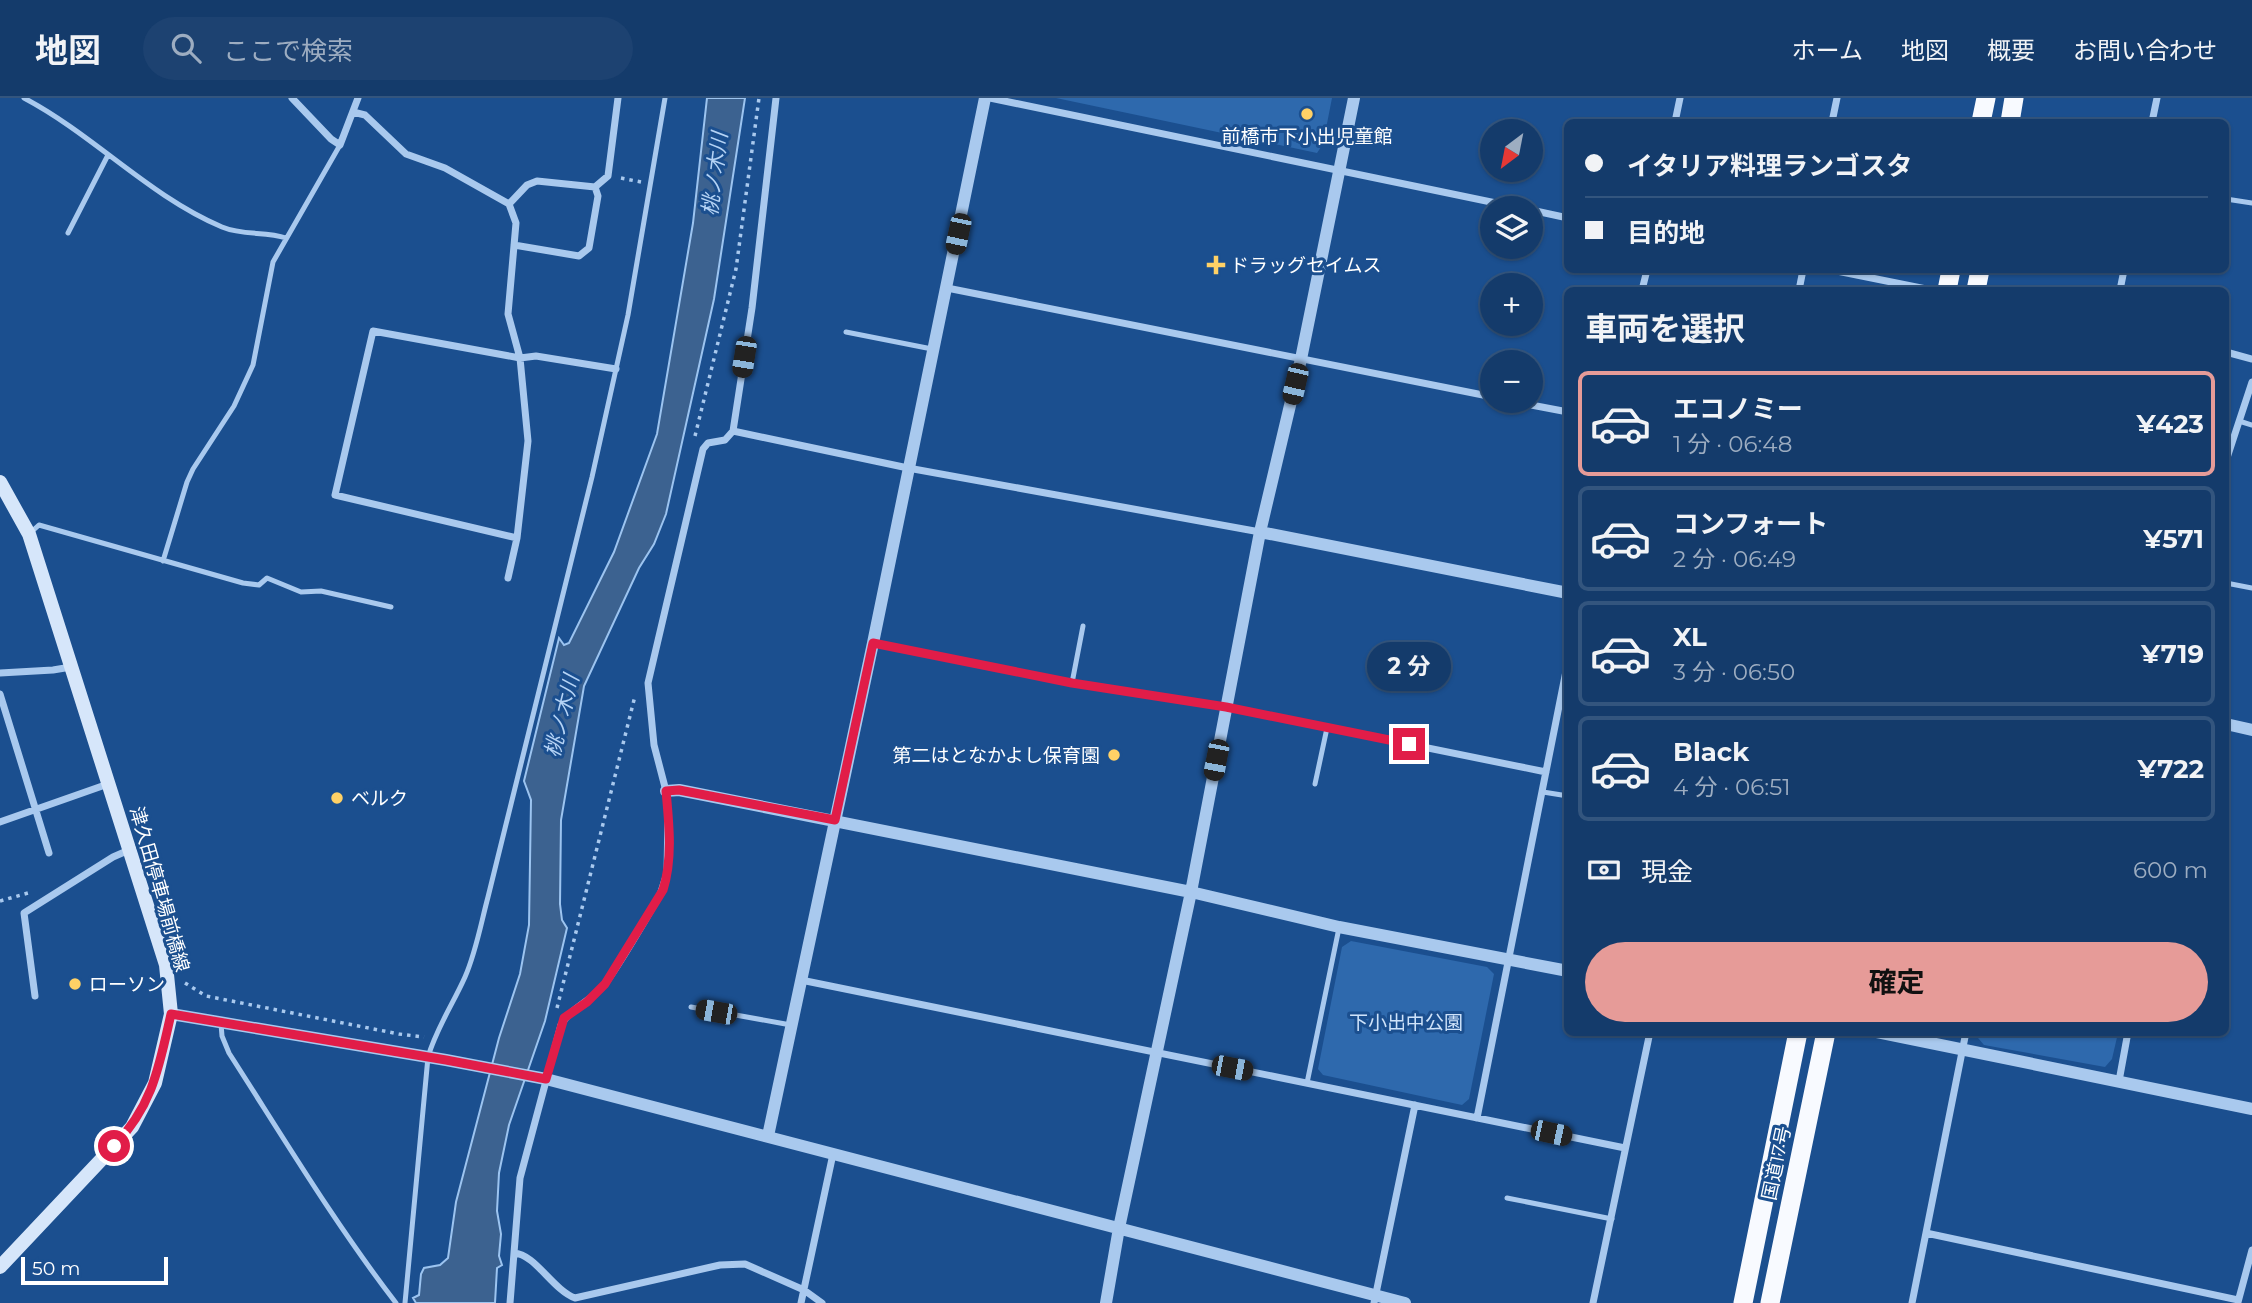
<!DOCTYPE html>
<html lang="ja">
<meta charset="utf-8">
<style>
:root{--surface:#143b6b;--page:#1d4271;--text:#f1f3f6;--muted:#9dadc1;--line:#33557e;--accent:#e69b98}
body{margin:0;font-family:Montserrat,"Noto Sans JP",sans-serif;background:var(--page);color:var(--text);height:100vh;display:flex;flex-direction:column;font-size:26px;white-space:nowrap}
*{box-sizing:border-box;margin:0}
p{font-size:23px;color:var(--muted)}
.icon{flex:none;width:38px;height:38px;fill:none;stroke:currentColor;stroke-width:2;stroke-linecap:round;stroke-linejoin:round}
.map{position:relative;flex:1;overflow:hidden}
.sheet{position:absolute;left:1564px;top:189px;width:665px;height:749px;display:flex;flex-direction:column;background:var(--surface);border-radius:10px;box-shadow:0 2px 5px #0004,0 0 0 2px var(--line)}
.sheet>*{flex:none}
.hud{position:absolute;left:1564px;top:21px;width:665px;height:154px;border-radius:10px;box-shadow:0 2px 5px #0004,0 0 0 2px var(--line);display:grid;align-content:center;height:154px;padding:0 21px;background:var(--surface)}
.needle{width:46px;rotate:212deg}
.controls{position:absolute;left:1480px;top:21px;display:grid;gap:14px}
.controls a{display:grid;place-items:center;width:63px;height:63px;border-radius:50%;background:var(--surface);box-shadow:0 2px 5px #0004,0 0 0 2px var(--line);font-size:35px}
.scale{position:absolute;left:21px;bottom:18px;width:147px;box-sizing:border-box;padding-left:7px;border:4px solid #fff;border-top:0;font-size:19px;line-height:24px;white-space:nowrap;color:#fff;-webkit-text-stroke:5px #1b4f8f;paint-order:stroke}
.end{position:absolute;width:32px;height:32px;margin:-16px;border:9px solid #e11d48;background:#fff;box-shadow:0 0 0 4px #fff}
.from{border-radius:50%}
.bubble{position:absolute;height:49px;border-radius:24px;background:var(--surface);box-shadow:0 2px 5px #0004,0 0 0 2px var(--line);font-size:23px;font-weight:700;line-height:49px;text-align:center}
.car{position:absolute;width:21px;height:42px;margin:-21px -10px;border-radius:9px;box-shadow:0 0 5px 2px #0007;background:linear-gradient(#222 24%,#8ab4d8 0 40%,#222 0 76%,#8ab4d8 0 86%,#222 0)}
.hud b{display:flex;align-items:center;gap:24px;height:66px;font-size:26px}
.hud b+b{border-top:2px solid var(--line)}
.hud i{width:18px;height:18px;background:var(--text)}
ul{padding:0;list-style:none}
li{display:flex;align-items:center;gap:21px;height:105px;margin:0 14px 10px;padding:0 7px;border:4px solid var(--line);border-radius:10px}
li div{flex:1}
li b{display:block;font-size:26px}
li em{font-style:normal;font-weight:700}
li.on{border-color:var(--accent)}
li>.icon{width:63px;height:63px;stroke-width:1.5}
h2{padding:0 21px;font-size:32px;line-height:84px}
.pay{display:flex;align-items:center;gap:18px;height:77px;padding:0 21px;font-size:26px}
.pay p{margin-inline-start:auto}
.action{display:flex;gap:14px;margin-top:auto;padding:14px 21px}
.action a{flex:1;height:80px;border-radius:42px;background:var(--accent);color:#111;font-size:28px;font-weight:700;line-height:80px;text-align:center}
header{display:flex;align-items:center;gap:42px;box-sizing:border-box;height:98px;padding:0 35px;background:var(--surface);border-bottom:2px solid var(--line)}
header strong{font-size:33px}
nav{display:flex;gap:38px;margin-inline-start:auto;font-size:24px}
.search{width:490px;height:63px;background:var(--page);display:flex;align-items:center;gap:18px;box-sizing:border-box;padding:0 24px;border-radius:38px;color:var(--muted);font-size:26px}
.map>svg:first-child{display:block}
.green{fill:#2e69ad}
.water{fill:#3c6290;stroke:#9cc4f0;stroke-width:2}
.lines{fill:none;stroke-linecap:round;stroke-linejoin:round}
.path{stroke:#a9c9ee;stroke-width:3.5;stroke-dasharray:3.5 5;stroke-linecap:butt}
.service{stroke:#a9c9ee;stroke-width:5}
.minor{stroke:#a9c9ee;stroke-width:7}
.tertiary{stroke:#a9c9ee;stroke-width:12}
.secondary{stroke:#d6e6fa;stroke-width:14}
.trunk{stroke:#f8faff;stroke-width:19}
.route{stroke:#e11d48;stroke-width:9}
.poi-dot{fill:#ffd166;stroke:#1b4f8f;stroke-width:2.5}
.labels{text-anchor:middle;stroke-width:6;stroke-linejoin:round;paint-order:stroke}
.poi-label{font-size:19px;fill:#fff;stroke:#1b4f8f;text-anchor:start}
.street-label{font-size:19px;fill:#fff;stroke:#1b4f8f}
.park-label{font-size:19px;fill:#cfe3fa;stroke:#1b4f8f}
.water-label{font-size:21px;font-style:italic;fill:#b5d3f5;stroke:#1b4f8f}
</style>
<header>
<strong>地図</strong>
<div class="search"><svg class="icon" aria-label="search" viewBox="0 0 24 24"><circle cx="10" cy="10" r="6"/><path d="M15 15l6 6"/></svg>ここで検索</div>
<nav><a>ホーム</a><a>地図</a><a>概要</a><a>お問い合わせ</a></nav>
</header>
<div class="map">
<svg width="2252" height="1205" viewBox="0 0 2252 1205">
<rect width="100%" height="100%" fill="#1b4f8f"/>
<path class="green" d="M1056 0H1332L1323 46 1317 55Z
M1351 843 1487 869 1494 876 1469 1001 1462 1007 1323 977 1318 971 1342 849Z
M1979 935V934L2118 935 2112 961 2105 969 1984 947 1978 940Z"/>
<path class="water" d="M707 0H745L714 201 666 416 654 446 639 470 584 588 561 722 560 806 562 822 567 830 545 923 509 1027 499 1075 497 1113 501 1136 499 1158 502 1167 497 1170 495 1205H416L413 1200 419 1197 421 1176 424 1170 440 1167 448 1160 456 1104 499 940 520 876 529 827 531 702 524 683 559 540 564 547 569 545 614 454 657 336 693 125Z"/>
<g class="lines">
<path class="path" d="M621 80 641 84
M695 338 736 171 759 0
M0 803 28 795
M185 885 206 898 399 936 424 939
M557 910 635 598"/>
<path class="service" d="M24 0C94 37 149 98 222 129 243 138 266 133 286 140
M2226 101 2252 105
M68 135 108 57
M846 234 932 251
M2239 323 2252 327
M29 436 39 427 243 485 259 487 267 480 301 494 321 493 391 509
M163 463 187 384 193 371 234 308 253 267 273 164 340 47
M2226 485 2252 490
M1072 585 1083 528
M1315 686 1327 630
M1543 694 1568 698
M691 909 791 927
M221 926 222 938 229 955C283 1039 335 1126 396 1205
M1307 985 1339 830
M1507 1100 1612 1121
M405 1205 428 959C436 931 453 906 465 879 476 854 481 825 488 799L592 379 628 217 665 0"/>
<path class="minor" d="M292 0 331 41 340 47 358 0
M990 0 1520 110
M353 14 365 17 406 56 445 70 509 106 516 125 508 216 520 260 528 343 517 440 508 480
M1675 24 1680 0
M1832 24 1837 0
M2152 24 2157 0
M509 106 527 87 537 83 595 89 608 78 618 0
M1531 112 1568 120
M514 147 579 158 589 150 598 98 595 89
M1832 172 1931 192
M947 190 1493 299
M1642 192 1647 172
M1799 192 1803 172
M2120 192 2124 172
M2226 254 2252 261
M1510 303 1568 314
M733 333 908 370 1260 434
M2226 363 2252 284
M517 440 335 397 373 233 520 260 536 258 616 271
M873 545 1072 585 1226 609 1546 674
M0 575 53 572 71 569
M0 596 49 755
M0 724 108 686
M801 882 1625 1050
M35 898 24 815 113 759 129 752
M2119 983 2128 934
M1477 1020 1568 563
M1926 1135 2238 1202
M514 1155C535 1156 553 1192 575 1200L720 1167 745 1166 804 1192 822 1205
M2238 1204 2252 1152
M510 1205 520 1080 561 927C569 911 593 902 605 886 625 858 642 827 660 797L667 775 668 715 666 693 654 647 648 585 703 351 708 345 725 342 733 333 752 210 776 0
M801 1205 833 1056
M1374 1205 1415 1007
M1593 1205 1650 934
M1912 1205 1966 934"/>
<path class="tertiary" d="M1260 434 1568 495
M2226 626 2252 632
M666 693 679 692 1191 794 1339 829 1568 873
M171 916 446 962 546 981 1405 1205
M1877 934 2252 1011
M768 1038 873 545 985 0
M1106 1205 1119 1130 1191 794 1260 434 1301 261 1354 0"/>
<path class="secondary" d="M0 384 29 436 166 867 171 916 155 985 132 1029 0 1169"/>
<path class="trunk" d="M1981 24 1986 0
M2010 24 2014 0
M1947 192 1951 172
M1976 192 1980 172
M1743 1205 1798 934
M1770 1205 1826 934"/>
</g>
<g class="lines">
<path class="route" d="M114 1048C153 1007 159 969 171 916L446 962 546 981 564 920 587 904 605 886 663 792C673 761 669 725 666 693L679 692 835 722 873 545 1072 585 1226 609 1409 646"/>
</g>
<g class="poi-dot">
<circle cx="1307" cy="16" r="7"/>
<path d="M1212.5 156.5h7v7h7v7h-7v7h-7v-7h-7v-7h7z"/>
<circle cx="1114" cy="657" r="7"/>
<circle cx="337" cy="700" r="7"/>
<circle cx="75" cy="886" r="7"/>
</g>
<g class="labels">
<g class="poi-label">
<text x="1307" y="45" text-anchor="middle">前橋市下小出児童館</text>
<text x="1230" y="174">ドラッグセイムス</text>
<text x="1100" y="664" text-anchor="end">第二はとなかよし保育園</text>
<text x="351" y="707">ベルク</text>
<text x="89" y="893">ローソン</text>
</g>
<g class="street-label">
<text transform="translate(160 791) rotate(74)" y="7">津久田停車場前橋線</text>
<text transform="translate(1776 1065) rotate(-78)" y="7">国道17号</text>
</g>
<g class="park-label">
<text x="1406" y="931">下小出中公園</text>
</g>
<g class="water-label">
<text transform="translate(715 76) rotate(-83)" y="7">桃ノ木川</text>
<text transform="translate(562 618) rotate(-76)" y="7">桃ノ木川</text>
</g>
</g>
</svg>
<div class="controls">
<a><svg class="needle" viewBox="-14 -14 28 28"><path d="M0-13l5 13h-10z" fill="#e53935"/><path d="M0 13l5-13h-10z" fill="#9dadc1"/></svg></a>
<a><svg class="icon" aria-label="layers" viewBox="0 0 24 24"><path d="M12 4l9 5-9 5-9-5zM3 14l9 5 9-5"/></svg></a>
<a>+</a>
<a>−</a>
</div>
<div class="scale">50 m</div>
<i class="end from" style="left:114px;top:1048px"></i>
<i class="end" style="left:1409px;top:646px"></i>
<div class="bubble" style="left:1367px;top:544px;width:84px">2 分</div>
<i class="car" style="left:958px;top:136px;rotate:192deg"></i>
<i class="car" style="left:744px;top:259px;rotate:189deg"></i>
<i class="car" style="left:1295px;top:286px;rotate:193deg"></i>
<i class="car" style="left:1216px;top:662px;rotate:191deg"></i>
<i class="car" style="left:716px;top:914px;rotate:280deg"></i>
<i class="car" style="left:1232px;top:970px;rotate:101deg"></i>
<i class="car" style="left:1551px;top:1035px;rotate:102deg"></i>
<div class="hud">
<b><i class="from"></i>イタリア料理ランゴスタ</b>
<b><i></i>目的地</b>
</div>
<section class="sheet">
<h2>車両を選択</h2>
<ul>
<li class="on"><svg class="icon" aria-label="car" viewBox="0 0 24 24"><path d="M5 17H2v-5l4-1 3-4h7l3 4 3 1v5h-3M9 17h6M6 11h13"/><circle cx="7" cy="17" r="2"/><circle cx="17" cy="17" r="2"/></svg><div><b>エコノミー</b><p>1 分 · 06:48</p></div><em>¥423</em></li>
<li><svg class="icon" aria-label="car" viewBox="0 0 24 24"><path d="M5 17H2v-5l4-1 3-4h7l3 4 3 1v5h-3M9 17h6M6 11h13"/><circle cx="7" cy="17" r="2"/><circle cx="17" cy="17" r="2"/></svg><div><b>コンフォート</b><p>2 分 · 06:49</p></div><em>¥571</em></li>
<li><svg class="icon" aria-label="car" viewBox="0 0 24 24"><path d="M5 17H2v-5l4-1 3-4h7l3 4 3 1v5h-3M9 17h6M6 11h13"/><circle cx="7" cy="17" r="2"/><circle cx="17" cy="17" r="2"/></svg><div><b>XL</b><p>3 分 · 06:50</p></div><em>¥719</em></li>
<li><svg class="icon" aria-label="car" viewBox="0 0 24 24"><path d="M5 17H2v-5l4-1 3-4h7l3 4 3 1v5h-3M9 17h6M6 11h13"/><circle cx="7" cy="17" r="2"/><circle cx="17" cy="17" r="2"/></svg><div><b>Black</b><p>4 分 · 06:51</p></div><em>¥722</em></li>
</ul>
<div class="pay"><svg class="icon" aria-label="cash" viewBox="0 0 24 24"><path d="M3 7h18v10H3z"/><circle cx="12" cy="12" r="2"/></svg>現金<p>600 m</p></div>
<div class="action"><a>確定</a></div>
</section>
</div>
